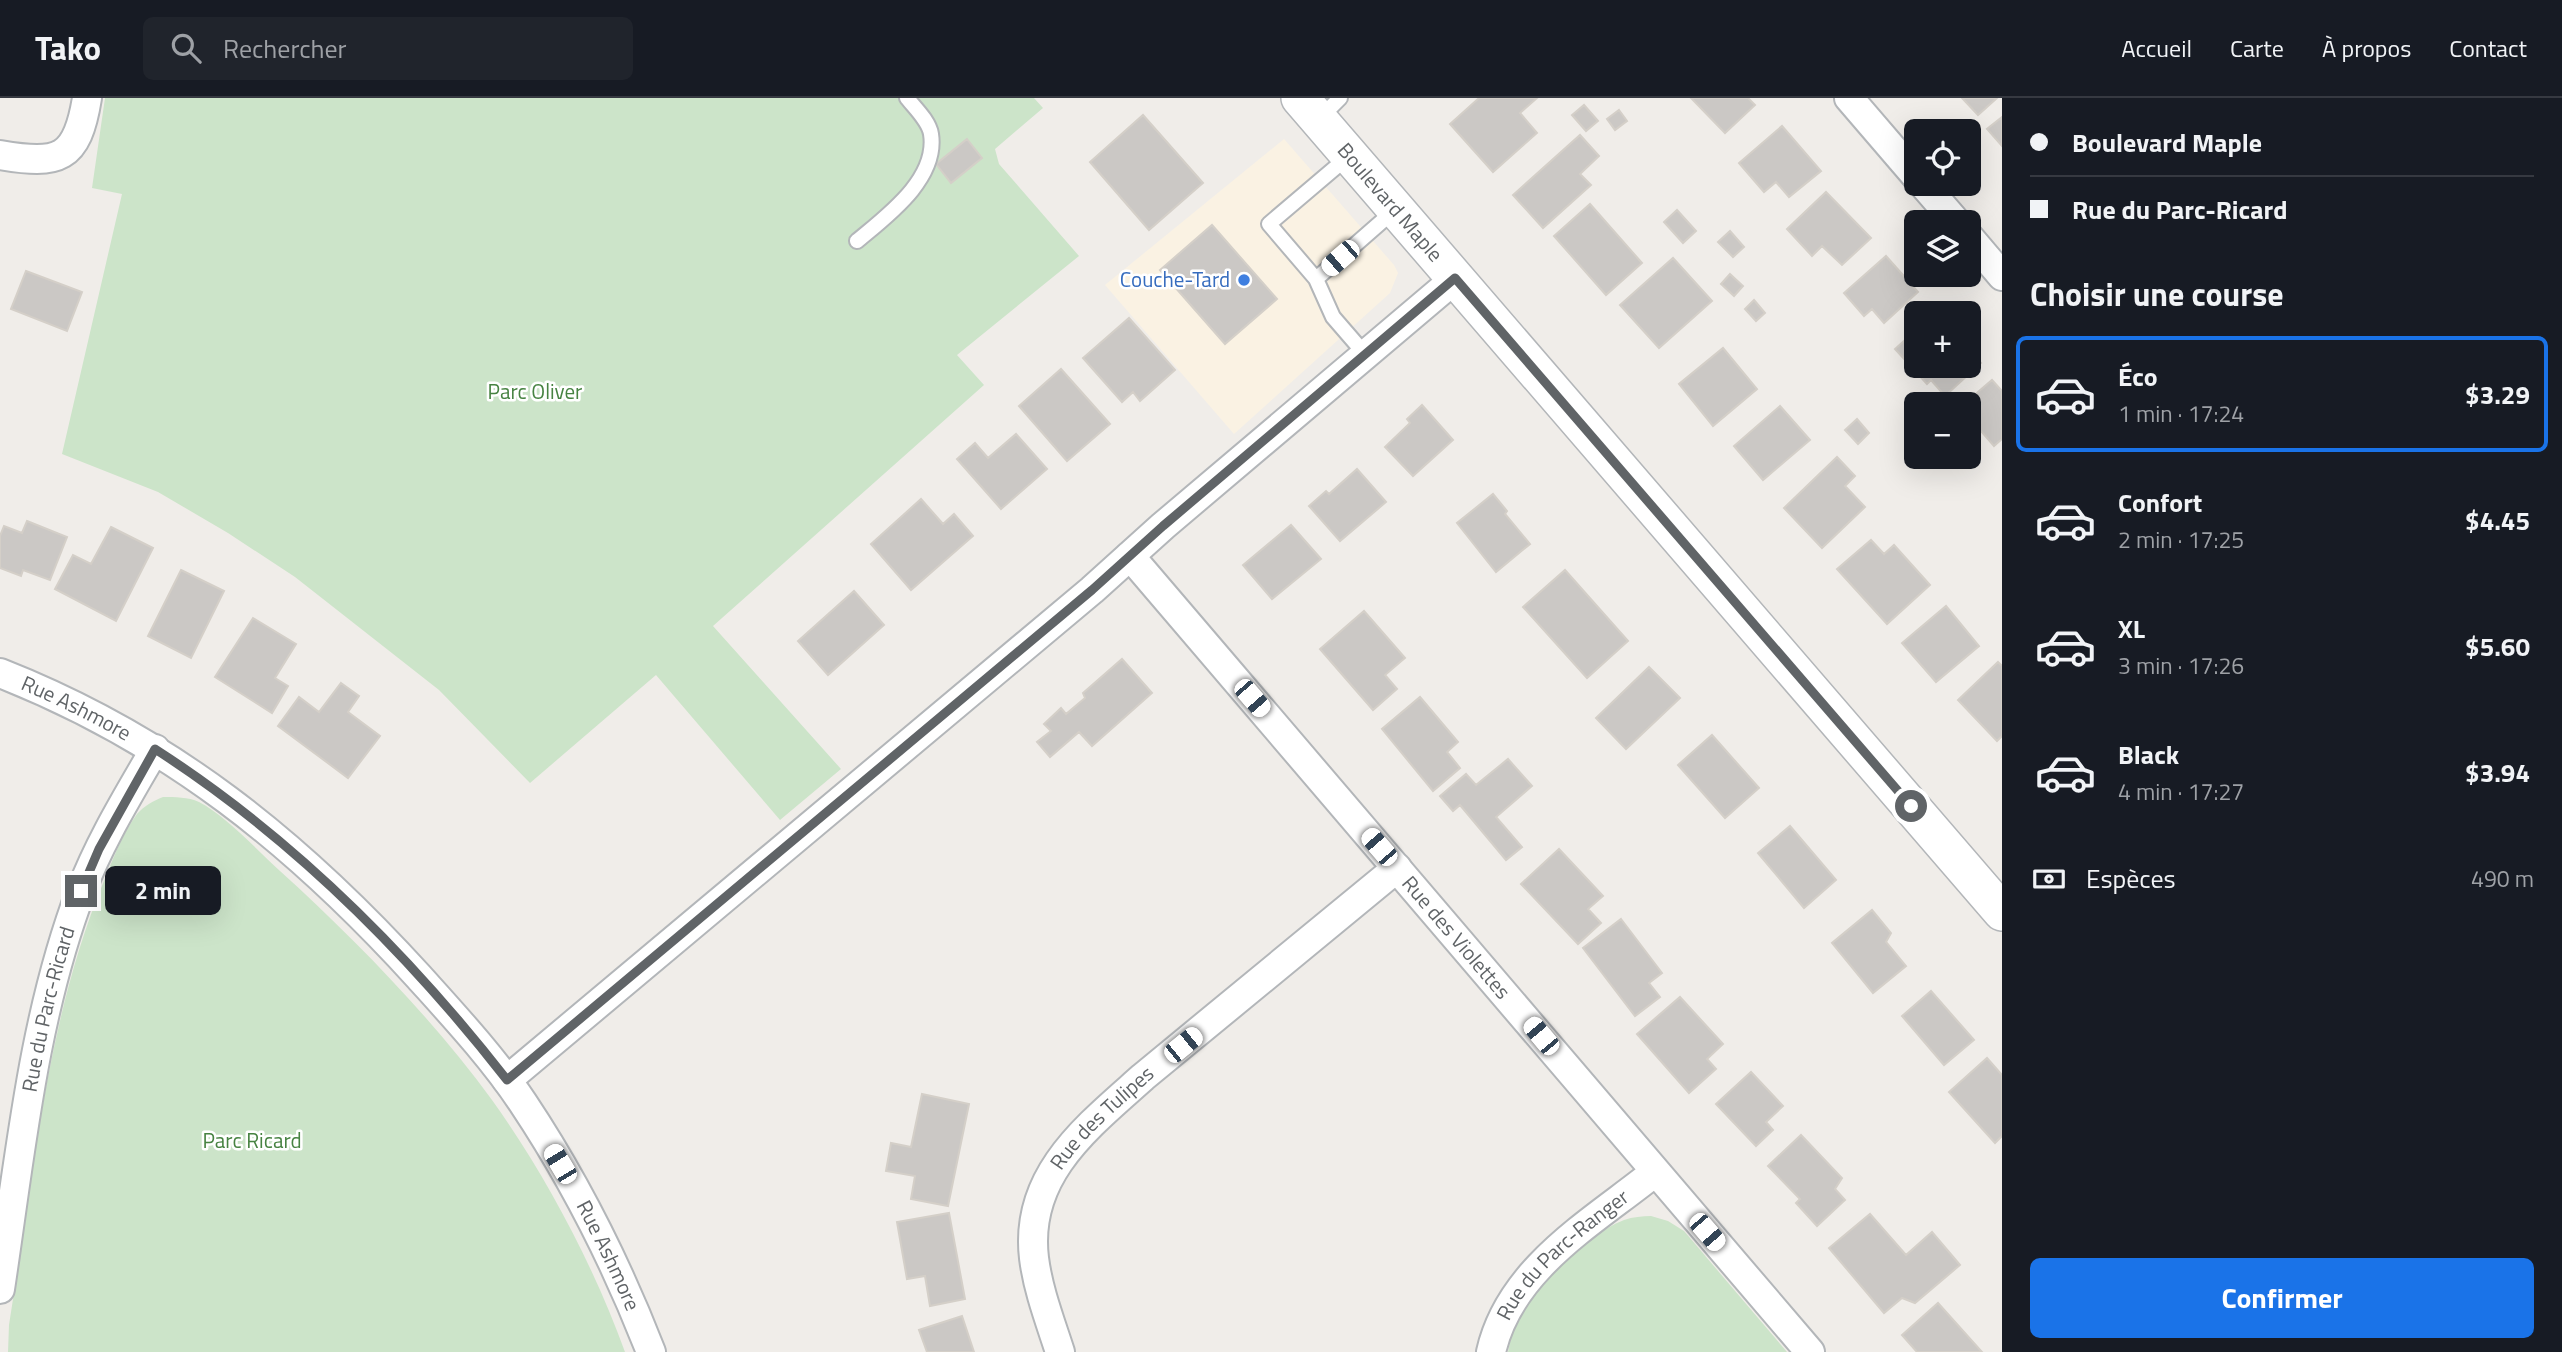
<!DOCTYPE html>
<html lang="fr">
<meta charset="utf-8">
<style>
:root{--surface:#171b24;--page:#20242c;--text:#f1f3f6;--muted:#9ea1a6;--line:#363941;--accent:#1a73e8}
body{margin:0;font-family:"Titillium Web",sans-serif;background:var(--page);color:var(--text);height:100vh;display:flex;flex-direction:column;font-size:26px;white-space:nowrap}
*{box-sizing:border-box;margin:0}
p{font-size:23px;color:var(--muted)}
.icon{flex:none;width:38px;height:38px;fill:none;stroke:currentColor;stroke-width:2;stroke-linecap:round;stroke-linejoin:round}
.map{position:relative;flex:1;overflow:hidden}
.drawer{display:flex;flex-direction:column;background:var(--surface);width:560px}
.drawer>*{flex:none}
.hud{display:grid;align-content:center;height:154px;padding:0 28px;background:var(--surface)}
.tools{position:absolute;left:1904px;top:21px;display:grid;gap:14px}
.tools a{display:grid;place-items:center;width:77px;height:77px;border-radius:10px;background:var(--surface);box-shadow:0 7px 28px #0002;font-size:35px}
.end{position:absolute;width:32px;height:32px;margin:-16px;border:9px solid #606467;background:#fff;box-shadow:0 0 0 4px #fff}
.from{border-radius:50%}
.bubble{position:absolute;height:49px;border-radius:10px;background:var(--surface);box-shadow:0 7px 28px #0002;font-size:23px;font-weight:700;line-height:49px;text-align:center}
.car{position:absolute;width:21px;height:42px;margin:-21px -10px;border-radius:9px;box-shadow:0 0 5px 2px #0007;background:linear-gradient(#fff 24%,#345 0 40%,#fff 0 76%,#345 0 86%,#fff 0)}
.hud b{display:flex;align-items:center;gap:24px;height:66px;font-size:26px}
.hud b+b{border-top:2px solid var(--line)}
.hud i{width:18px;height:18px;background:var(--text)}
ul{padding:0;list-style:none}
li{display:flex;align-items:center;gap:21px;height:116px;margin:0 14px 10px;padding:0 14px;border:4px solid transparent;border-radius:10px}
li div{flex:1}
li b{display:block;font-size:26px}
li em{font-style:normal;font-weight:700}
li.on{border-color:var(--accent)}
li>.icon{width:63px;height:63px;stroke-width:1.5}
h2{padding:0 28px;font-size:32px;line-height:84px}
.pay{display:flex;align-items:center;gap:18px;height:77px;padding:0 28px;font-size:26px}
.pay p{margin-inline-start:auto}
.primary-button{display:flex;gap:14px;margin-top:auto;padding:14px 28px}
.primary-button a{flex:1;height:80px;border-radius:10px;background:var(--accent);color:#fff;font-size:28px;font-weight:700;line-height:80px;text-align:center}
header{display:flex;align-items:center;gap:42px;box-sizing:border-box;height:98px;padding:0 35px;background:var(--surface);border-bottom:2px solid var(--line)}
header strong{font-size:33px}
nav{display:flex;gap:38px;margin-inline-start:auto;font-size:24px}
.search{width:490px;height:63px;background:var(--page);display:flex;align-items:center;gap:18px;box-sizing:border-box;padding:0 24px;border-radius:10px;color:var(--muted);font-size:26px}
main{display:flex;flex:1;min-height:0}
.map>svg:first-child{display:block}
.commercial{fill:#faf2e3}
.green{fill:#cce4c9}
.building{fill:#cbc8c5;stroke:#d4cfc8;stroke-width:2}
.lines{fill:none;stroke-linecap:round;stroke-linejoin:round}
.service-casing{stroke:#b3b6b9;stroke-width:18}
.minor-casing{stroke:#b3b6b9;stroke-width:32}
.tertiary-casing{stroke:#b3b6b9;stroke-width:40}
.service{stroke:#fff;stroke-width:14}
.minor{stroke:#fff;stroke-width:28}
.tertiary{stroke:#fff;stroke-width:37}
.route{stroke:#606467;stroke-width:9}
.shop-dot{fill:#3f7fe0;stroke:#fff;stroke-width:2.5}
.labels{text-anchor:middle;stroke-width:5;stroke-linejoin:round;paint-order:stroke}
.street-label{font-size:21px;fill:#606467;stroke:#fff}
.shop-label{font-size:21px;fill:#366cbe;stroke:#fff;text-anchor:end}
.park-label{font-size:21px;fill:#478342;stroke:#fff}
</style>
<header>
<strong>Tako</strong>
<div class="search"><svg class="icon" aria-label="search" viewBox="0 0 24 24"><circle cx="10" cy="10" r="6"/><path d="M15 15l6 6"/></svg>Rechercher</div>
<nav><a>Accueil</a><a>Carte</a><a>À propos</a><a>Contact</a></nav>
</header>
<main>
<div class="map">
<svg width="2002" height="1254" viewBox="0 0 2002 1254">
<rect width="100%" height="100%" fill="#f0ede9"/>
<path class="commercial" d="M1284 41 1394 167 1398 175 1390 195 1234 336 1105 187Z"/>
<path class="green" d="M105 0H1034L1043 10 995 51 999 66 1079 158 957 257 984 287 713 528 841 671 780 722 656 577 530 685 439 592 295 479 228 435 158 394 62 356 122 96 92 90Z
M163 699C175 699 188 699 199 704 225 717 258 753 280 773 354 840 433 921 492 1002 545 1076 594 1168 625 1254H8L9 1227C32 1082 47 919 104 783 113 761 122 736 137 716 144 708 153 703 163 699Z
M1651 1118 1668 1123 1684 1133 1787 1254H1508C1510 1245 1511 1235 1514 1227 1530 1191 1587 1136 1624 1122 1633 1119 1642 1118 1651 1118Z"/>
<path class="building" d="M1479 0H1537L1520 15 1537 35 1493 74 1450 26Z
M1691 0H1748L1755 7 1725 35Z
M1962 0H1997L1978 17Z
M1584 7 1598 23 1586 33 1572 17Z
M1619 12 1627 23 1615 32 1607 21Z
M1143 17 1203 85 1149 132 1090 64Z
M2002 19V48L1987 31Z
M1782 28 1821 73 1789 99 1776 84 1764 94 1739 65Z
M1580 37 1599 58 1580 76 1591 87 1543 130 1513 97Z
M967 41 982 60 951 85 936 66Z
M1826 94 1871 140 1842 167 1822 148 1812 158 1787 131Z
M1590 106 1642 165 1606 197 1554 138Z
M1677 112 1696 133 1683 145 1664 124Z
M1212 127 1277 201 1225 246 1160 172Z
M1730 133 1744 149 1733 159 1718 144Z
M1886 158 1918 194 1884 225 1872 211 1864 218 1844 195Z
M1673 160 1712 203 1659 250 1620 207Z
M26 173 82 194 67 233 11 211Z
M1730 176 1743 188 1734 198 1721 186Z
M1754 202 1765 215 1756 223 1745 211Z
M1129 220 1175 272 1140 303 1133 294 1122 304 1083 260Z
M1916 232V268H1969V251L1981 265 1945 298 1931 282 1927 286 1895 251Z
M1723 250 1757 291 1713 328 1679 286Z
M1061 271 1110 326 1067 363 1019 308Z
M1992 282 2002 293V341L1994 348 1981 333 1972 340 1969 337V306H1964Z
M1422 307 1453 342 1413 378 1385 349 1410 325 1407 321Z
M1780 308 1810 342 1763 382 1734 348Z
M1857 321 1869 335 1858 346 1845 332Z
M1016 336 1047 371 1001 411 957 361 975 345 988 360Z
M1837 359 1855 378 1845 388 1865 409 1822 450 1784 410Z
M1357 371 1386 404 1340 443 1309 408 1326 393 1329 396Z
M1493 396 1507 413 1505 416 1530 446 1496 474 1457 425Z
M921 401 943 426 954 416 973 438 911 492 871 446Z
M27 423 67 439 50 482 23 472 21 478 0 470V438L4 428 22 435Z
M1291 427 1321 461 1272 501 1243 467Z
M111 429 153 450 116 523 55 491 73 457 91 466Z
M1871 442 1884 456 1894 447 1930 487 1887 526 1837 471Z
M181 472 224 493 191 560 148 538Z
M1565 472 1628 543 1587 580 1523 509Z
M854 493 884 527 828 577 798 543Z
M1946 508 1979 548 1936 584 1902 545Z
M1364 513 1405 560 1385 577 1397 591 1373 612 1320 551Z
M253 520 296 546 275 580 288 588 272 615 215 579Z
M1122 561 1152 595 1092 648 1079 634 1050 659 1037 644 1051 633 1044 626 1061 610 1066 616 1085 600 1083 595Z
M1998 564 2002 568V638L1997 643 1958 602Z
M1649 569 1680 600 1626 651 1596 620Z
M341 585 359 598 348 614 380 638 348 680 278 628 299 599 319 614Z
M1420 599 1458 644 1447 654 1460 670 1433 693 1382 631Z
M1712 637 1759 690 1725 720 1678 667Z
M1508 661 1532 688 1496 719 1522 749 1506 762 1460 707 1453 713 1440 698 1466 676 1476 687Z
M1790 728 1836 782 1804 810 1758 755Z
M1559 751 1603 798 1588 811 1601 825 1578 846 1521 786Z
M1872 812 1891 835 1886 844 1906 868 1873 895 1832 845Z
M1621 821 1662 875 1649 885 1660 899 1635 918 1583 850Z
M1931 893 1974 942 1944 967 1902 918Z
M1680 899 1723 946 1707 961 1716 971 1689 995 1637 936Z
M1987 960 2002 977V1038L1995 1045 1949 994Z
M1751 974 1783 1008 1766 1024 1773 1032 1756 1048 1716 1006Z
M922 996 969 1006 948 1108 911 1101 915 1078 886 1073 891 1045 911 1049Z
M1801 1037 1842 1080 1835 1091 1845 1102 1817 1128 1796 1105 1800 1101 1768 1068Z
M949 1115 965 1201 930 1208 925 1178 907 1181 897 1124Z
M1870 1116 1906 1157 1932 1134 1960 1167 1915 1205 1902 1200 1884 1215 1829 1150Z
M1938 1205 1982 1254H1917L1902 1237Z
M962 1218 974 1254H927L919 1232Z"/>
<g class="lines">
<g class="service-casing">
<path id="service" d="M1320 20 1340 0
M1349 58 1269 126 1316 181 1333 219 1365 256
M857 143C887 118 938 81 931 36 929 23 915 10 907 0
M1316 181 1396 111"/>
</g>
<g class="minor-casing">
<g id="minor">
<path d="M1849 0 1916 78"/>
<path d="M0 57C59 67 77 62 87 0"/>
<path d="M1923 86 1956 124"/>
<path d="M1969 139 2002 178"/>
<path id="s1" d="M1130 458 1810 1254"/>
<path id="s2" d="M0 575C170 642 297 745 419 879 455 919 493 960 523 1005 575 1083 617 1167 651 1254"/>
<path d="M507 982 1092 492 1163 428 1456 180"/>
<path id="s3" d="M0 1191C20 1059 33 919 81 793 100 743 128 698 155 651"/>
<path id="s4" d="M1060 1254C1050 1223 1038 1192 1034 1160 1024 1077 1087 1029 1143 979L1397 770"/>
<path id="s5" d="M1491 1254C1510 1170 1593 1124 1655 1074"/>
</g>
</g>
<g class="tertiary-casing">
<g id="tertiary">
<path id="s6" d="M1300 0 2002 814"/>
</g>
</g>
<use href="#service" class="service"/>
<use href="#minor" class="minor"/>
<use href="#tertiary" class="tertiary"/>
</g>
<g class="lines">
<path class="route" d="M81 793 99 751 155 651C292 739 407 854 507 982L1092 492 1163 428 1455 180 1911 708"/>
</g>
<circle class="shop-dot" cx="1244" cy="182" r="7"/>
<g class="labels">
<g class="street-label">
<text dy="7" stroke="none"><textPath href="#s6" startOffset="138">Boulevard Maple</textPath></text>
<text dy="7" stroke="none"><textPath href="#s2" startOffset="84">Rue Ashmore</textPath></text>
<text dy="7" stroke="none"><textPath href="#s1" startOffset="502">Rue des Violettes</textPath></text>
<text dy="7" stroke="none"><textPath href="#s3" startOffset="284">Rue du Parc-Ricard</textPath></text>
<text dy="7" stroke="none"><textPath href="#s4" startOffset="261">Rue des Tulipes</textPath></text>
<text dy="7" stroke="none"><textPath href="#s2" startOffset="861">Rue Ashmore</textPath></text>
<text dy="7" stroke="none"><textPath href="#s5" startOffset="124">Rue du Parc-Ranger</textPath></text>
</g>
<g class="shop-label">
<text x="1230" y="189">Couche-Tard</text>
</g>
<g class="park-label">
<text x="535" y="301">Parc Oliver</text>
<text x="252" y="1050">Parc Ricard</text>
</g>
</g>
</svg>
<div class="tools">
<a><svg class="icon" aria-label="locate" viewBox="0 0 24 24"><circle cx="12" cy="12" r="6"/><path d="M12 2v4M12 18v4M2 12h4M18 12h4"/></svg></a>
<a><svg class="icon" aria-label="layers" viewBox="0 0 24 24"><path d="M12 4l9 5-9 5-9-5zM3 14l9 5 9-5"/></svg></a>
<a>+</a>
<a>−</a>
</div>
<i class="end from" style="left:1911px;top:708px"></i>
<i class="end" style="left:81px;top:793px"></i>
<div class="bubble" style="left:105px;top:768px;width:116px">2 min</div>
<i class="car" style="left:1340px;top:160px;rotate:229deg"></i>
<i class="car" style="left:1252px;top:600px;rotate:139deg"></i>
<i class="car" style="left:1379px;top:749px;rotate:319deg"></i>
<i class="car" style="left:1541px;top:938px;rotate:320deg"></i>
<i class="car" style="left:1183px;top:947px;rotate:51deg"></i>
<i class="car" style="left:560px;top:1066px;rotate:329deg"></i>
<i class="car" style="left:1707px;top:1134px;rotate:139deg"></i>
</div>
<section class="drawer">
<div class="hud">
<b><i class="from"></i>Boulevard Maple</b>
<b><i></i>Rue du Parc-Ricard</b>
</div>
<h2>Choisir une course</h2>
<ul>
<li class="on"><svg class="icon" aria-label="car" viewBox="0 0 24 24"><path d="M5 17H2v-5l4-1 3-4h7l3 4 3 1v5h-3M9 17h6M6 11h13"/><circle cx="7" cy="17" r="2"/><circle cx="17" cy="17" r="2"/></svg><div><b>Éco</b><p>1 min · 17:24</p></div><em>$3.29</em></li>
<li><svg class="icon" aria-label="car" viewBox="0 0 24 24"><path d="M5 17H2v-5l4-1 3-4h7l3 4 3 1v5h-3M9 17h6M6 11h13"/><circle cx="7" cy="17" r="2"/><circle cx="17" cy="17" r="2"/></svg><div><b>Confort</b><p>2 min · 17:25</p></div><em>$4.45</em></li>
<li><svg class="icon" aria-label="car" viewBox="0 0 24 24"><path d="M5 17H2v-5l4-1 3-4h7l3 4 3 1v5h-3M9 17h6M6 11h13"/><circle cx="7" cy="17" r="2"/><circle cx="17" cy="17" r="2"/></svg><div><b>XL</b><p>3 min · 17:26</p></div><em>$5.60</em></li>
<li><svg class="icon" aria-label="car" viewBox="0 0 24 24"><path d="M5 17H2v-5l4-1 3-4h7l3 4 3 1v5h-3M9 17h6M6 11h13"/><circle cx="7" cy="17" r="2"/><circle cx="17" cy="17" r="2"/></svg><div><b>Black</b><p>4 min · 17:27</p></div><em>$3.94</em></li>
</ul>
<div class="pay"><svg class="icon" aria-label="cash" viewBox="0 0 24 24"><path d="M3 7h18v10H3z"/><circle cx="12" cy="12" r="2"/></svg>Espèces<p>490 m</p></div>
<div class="primary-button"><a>Confirmer</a></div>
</section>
</main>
